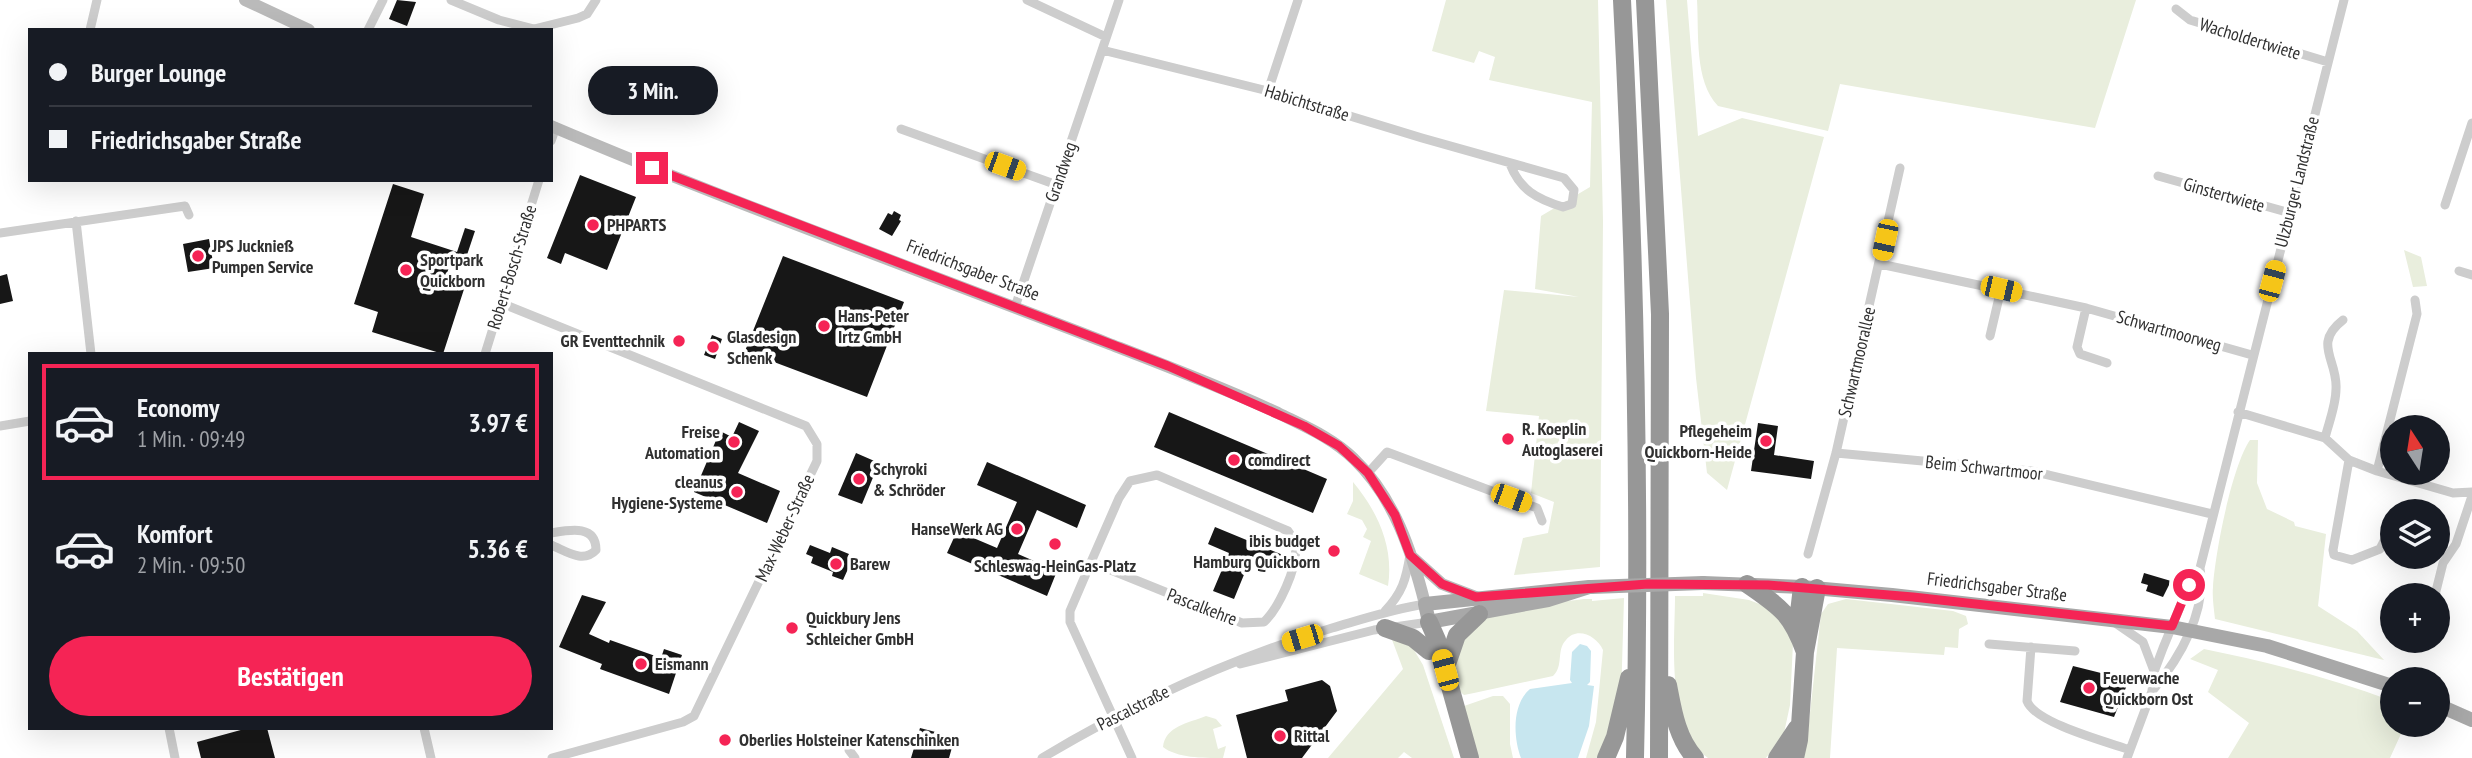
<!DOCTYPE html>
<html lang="de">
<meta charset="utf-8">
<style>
:root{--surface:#171b24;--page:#242831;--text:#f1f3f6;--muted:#9ea1a6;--line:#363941;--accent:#f52455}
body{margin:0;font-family:"PT Sans Narrow",sans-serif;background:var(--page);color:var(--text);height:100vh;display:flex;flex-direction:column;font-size:26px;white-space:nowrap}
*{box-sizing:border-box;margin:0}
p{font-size:23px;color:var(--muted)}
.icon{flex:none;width:38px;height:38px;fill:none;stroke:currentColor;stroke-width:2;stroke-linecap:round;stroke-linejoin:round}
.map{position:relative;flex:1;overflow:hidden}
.panel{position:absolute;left:28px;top:352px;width:525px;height:378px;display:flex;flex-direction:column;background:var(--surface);border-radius:0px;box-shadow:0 7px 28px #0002}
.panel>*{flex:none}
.guide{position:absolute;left:28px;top:28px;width:525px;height:154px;border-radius:0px;box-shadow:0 7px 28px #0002;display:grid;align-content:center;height:154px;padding:0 21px;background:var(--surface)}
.needle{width:46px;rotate:348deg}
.controls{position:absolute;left:2380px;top:415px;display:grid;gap:14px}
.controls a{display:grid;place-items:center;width:70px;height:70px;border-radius:50%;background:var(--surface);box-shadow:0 7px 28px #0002;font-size:35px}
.end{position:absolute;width:32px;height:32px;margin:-16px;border:9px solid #f52455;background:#fff;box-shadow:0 0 0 4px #fff}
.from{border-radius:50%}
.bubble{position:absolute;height:49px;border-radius:24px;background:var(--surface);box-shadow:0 7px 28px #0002;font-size:23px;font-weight:700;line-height:49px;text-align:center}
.car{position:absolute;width:21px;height:42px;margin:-21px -10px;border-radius:9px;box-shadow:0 0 5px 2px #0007;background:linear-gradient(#f5c518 24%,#345 0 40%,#f5c518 0 76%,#345 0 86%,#f5c518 0)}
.guide b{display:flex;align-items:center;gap:24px;height:66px;font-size:26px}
.guide b+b{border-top:2px solid var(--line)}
.guide i{width:18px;height:18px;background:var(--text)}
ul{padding:12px 0 0;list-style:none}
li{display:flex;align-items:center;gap:21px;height:116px;margin:0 14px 10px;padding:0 7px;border:4px solid transparent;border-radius:0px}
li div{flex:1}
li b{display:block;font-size:26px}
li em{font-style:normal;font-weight:700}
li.active{border-color:var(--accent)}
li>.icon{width:63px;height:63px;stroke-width:1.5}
.button{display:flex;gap:14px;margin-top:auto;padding:14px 21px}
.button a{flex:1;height:80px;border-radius:42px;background:var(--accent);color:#fff;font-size:28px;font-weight:700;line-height:80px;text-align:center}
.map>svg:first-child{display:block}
.green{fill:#e9eedd}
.water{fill:#c7e6ef}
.building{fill:#171717}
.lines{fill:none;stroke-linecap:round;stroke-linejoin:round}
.street{stroke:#cdcdcd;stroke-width:9}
.secondary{stroke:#bababa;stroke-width:12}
.primary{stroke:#a8a8a8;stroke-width:14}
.highway{stroke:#979797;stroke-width:18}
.primary-bridge{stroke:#a8a8a8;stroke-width:14}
.route{stroke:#f52455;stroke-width:9}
.poi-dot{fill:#f52455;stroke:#fff;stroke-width:2.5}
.labels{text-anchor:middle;stroke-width:7;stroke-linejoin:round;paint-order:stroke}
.street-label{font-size:18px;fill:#303030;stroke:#fff}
.poi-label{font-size:18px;font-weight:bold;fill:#303030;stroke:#fff;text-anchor:start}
</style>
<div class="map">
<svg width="2472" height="758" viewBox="0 0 2472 758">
<rect width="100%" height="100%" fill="#fff"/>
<path class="green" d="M1446 0H1598L1603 221 1600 567 1514 575 1523 538 1548 533 1554 502 1531 493 1539 416 1486 411 1504 290 1579 297 1535 289 1541 216 1590 187 1592 102 1489 80 1495 57 1479 51 1474 63 1432 51Z
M1666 0H1687L1698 136 1742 118 1824 137 1727 490 1707 473 1696 378Z
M1697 0H2136L2095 128 1840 84 1828 131 1718 106C1694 81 1699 33 1697 0Z
M2404 250 2421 257 2427 286 2413 287Z
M2250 440H2258L2257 483 2267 509 2294 522 2295 526 2326 534 2318 606 2357 631 2384 660 2215 619C2214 609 2212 597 2213 587 2215 553 2232 466 2250 440Z
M1353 482C1378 512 1394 547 1388 586L1359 574 1371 541 1363 537 1367 529 1362 520 1347 514 1353 501Z
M1703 593 1749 600 1775 610 1793 643 1790 705 1784 733 1766 758H1708C1665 727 1675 643 1675 596H1703Z
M1624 598 1621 699 1598 758H1586L1596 722 1603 650C1597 636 1577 626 1566 640 1556 650 1564 666 1553 676L1474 693 1464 695 1459 691C1438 606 1524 607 1584 599H1592V601Z
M1846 599 1953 611 1966 616 1968 624 1959 629 1958 648 1945 647 1944 655 1837 648 1830 758H1801L1807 740 1821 614 1828 604Z
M1391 637 1411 645 1423 665 1454 758H1412L1404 752 1398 758H1328L1403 669Z
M2204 649C2268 662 2331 678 2392 701V724L2405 725 2390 758H2228L2249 723 2208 692 2218 670 2190 659Z
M1493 696H1503L1510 704V744L1513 758H1478L1464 706Z
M1206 716 1216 719 1222 726 1213 729 1218 749 1226 746 1223 758C1202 758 1177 758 1163 747 1165 726 1189 723 1206 716Z"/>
<path class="water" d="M1580 644 1587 646 1591 651 1590 682 1587 685 1594 686 1589 726 1578 758H1521C1513 737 1512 704 1530 689L1572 683 1570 680 1572 652Z"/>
<path class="building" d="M397 0 416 2 407 26 389 19Z
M580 175 636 197 607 270 565 253 561 264 547 258Z
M393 184 424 194 411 237 457 252 465 228 475 231 464 264 451 260 446 277 466 283 443 354 372 332 378 312 354 304Z
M894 211 901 215 899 220 901 221 892 236 879 229 888 213 892 215Z
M209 239 214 268 188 272 183 244Z
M783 256 904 302 867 397 745 351Z
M7 274 13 301 0 304V276Z
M712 335 722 339 715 359 704 355Z
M1169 412 1327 479 1313 513 1154 447Z
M739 422 759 431 738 473 780 491 767 523 694 492 720 431 732 437Z
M1758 423 1778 426 1774 455 1814 461 1811 479 1751 471Z
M856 453 879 463 862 504 838 495Z
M987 462 1086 505 1077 528 1037 510 1018 554 1057 571 1047 596 947 553 957 531 997 548 1017 502 977 485Z
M1215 527 1283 555 1277 571 1250 560 1234 599 1213 591 1229 553 1208 544Z
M810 545 830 553 832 547 849 554 848 556 860 562 856 572 848 569 843 580 832 576 833 572 811 563 813 557 806 554Z
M2144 573 2171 581 2163 597 2146 591 2148 585 2141 583Z
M582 595 606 602 589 634 609 643 610 640 661 658 664 649 682 655 669 694 600 669 602 664 559 647Z
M2073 666 2129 680 2114 717 2060 702Z
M1322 680 1330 686 1337 711 1302 758H1247L1236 715 1288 701 1285 690Z
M248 728H267L275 758H201L197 742Z
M920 728 955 737 949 758H911Z"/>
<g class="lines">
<path class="street" d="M451 0 499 20 534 29 578 18 587 14 596 0
M1027 0 1106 37
M2176 9 2190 20 2328 62
M90 30 97 0
M368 30 383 0
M1102 50 1268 91 1422 138 1564 178 1574 190 1572 204 1563 207C1537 199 1520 190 1510 164
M1268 91 1298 0
M901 129 1057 185
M551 141 556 127
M2158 176 2290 213
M2445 205 2472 123
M76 221 91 354
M0 233 185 206 189 215
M1880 264 2086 308 2252 355
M2459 271 2472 275
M501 303 806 426 817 444V461L694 716 683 722 552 758
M1015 307 1119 0
M2086 308 2077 347 2080 354 2107 363
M1990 336 2001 289
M485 354 539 180
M2238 412 2325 438 2349 460 2377 471 2453 493 2472 492
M0 426 30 421
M2325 438C2329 422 2336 405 2336 389 2338 360 2312 344 2343 320
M1836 453 2031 471 2212 514
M2349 460 2333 550 2334 555 2352 560 2380 549 2390 529
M2377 471 2417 314 2415 300
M1368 473 1387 452 1537 508 1542 521
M1157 475 1288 531C1291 535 1294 541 1295 546 1299 566 1278 609 1264 622L1242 623 1091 562 1119 498 1130 481Z
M551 533C569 530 596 524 596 550 583 564 566 551 551 545
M1808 554 1836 453 1900 168
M1091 562 1070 611V622L1132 758
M2435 595 2443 563 2456 544 2472 496
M1385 611C1402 593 1406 580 1410 555
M2114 622 2143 642 2154 671
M1989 644 2075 651
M2031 647 2027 701C2035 723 2107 742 2130 750
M1240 664 1374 630 1429 622
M2153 690C2180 658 2207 611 2200 568
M169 728 175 758
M424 728 431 758
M849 750 855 758
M1042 758C1134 703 1229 659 1332 628 1363 619 1393 609 1425 604
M2127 758 2152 691 2154 672 2163 648 2189 585 2200 568 2344 0"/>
<path class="secondary" d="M245 0 309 30
M551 126C734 204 922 271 1107 343 1164 365 1222 387 1278 413 1304 426 1333 438 1354 459 1394 497 1412 552 1425 604
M1412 557 1442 584 1476 597"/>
<path class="primary" d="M1703 583 1802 587 1892 595 2172 627 2267 646 2392 686
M1589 587 1548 600 1429 622 1425 604 1589 587H1591
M2438 705 2472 720"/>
<path class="highway" d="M1622 0C1635 254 1641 504 1635 758
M1645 0 1660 314 1659 758
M1747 584C1780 607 1791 613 1805 652
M1429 622 1437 640 1470 758
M1385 628 1413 638 1429 651
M1797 629 1802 587
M1446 667 1457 635 1479 614
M1668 685C1673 711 1677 738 1695 758
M1606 758 1615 737 1629 678
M1777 758 1797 728
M1795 758 1799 740 1805 652 1817 588"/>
<path class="primary-bridge" d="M1591 587 1703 583"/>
</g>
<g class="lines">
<path class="route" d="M652 168 1168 366 1304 426 1339 446 1368 473 1395 515 1410 555 1442 584 1476 597 1648 584 1768 585 1913 597 2172 626 2189 585"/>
</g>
<g class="poi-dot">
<circle cx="593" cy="225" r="7"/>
<circle cx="198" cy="256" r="7"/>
<circle cx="406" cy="270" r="7"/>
<circle cx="824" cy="326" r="7"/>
<circle cx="679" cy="341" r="7"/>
<circle cx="713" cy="347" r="7"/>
<circle cx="1508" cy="439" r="7"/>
<circle cx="1766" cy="441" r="7"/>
<circle cx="734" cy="442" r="7"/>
<circle cx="1234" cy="460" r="7"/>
<circle cx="859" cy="479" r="7"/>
<circle cx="737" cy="492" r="7"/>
<circle cx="1017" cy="529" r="7"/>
<circle cx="1055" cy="544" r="7"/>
<circle cx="1334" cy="551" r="7"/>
<circle cx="836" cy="564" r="7"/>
<circle cx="792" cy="628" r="7"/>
<circle cx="641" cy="664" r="7"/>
<circle cx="2089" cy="688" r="7"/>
<circle cx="1280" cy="736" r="7"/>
<circle cx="725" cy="740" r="7"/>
</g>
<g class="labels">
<g class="street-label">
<text transform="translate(2250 39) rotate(17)" y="6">Wacholdertwiete</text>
<text transform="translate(1307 103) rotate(17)" y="6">Habichtstraße</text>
<text transform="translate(1061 172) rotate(-71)" y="6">Grandweg</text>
<text transform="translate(2297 182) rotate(-76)" y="6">Ulzburger Landstraße</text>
<text transform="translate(2224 195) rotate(16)" y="6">Ginstertwiete</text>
<text transform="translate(512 267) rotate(-73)" y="6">Robert-Bosch-Straße</text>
<text transform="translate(973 270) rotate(21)" y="6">Friedrichsgaber Straße</text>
<text transform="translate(2169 331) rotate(16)" y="6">Schwartmoorweg</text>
<text transform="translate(1857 362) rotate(-77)" y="6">Schwartmoorallee</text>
<text transform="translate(1984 468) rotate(6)" y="6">Beim Schwartmoor</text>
<text transform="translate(785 528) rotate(-65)" y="6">Max-Weber-Straße</text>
<text transform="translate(1997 587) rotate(7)" y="6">Friedrichsgaber Straße</text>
<text transform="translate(1202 607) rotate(21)" y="6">Pascalkehre</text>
<text transform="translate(1133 708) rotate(-27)" y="6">Pascalstraße</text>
</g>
<g class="poi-label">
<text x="607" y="231">PHPARTS</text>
<text x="212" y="252">JPS Jucknieß<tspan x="212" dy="21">Pumpen Service</tspan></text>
<text x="420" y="266">Sportpark<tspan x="420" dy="21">Quickborn</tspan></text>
<text x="838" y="322">Hans-Peter<tspan x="838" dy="21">Irtz GmbH</tspan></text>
<text x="727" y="343">Glasdesign<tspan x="727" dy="21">Schenk</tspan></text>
<text x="665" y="347" text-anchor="end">GR Eventtechnik</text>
<text x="1522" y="435">R. Koeplin<tspan x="1522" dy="21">Autoglaserei</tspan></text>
<text x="1752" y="437" text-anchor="end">Pflegeheim<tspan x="1752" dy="21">Quickborn-Heide</tspan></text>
<text x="720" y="438" text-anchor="end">Freise<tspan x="720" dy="21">Automation</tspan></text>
<text x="1248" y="466">comdirect</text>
<text x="873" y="475">Schyroki<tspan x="873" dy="21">&amp; Schröder</tspan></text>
<text x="723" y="488" text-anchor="end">cleanus<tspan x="723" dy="21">Hygiene-Systeme</tspan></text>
<text x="1003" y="535" text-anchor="end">HanseWerk AG</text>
<text x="1320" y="547" text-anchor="end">ibis budget<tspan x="1320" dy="21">Hamburg Quickborn</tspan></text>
<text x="850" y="570">Barew</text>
<text x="1055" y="572" text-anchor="middle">Schleswag-HeinGas-Platz</text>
<text x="806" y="624">Quickbury Jens<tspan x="806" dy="21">Schleicher GmbH</tspan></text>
<text x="655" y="670">Eismann</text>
<text x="2103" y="684">Feuerwache<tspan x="2103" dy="21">Quickborn Ost</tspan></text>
<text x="1294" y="742">Rittal</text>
<text x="739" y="746">Oberlies Holsteiner Katenschinken</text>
</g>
</g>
</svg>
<div class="controls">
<a><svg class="needle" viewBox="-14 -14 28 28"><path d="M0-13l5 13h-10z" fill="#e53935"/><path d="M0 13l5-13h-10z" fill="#9ea1a6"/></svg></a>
<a><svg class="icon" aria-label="layers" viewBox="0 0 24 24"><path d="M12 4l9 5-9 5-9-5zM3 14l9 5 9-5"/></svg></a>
<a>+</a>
<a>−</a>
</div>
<i class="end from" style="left:2189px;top:585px"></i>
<i class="end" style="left:652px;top:168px"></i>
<div class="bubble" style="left:588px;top:66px;width:130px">3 Min.</div>
<i class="car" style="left:1005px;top:166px;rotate:110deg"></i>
<i class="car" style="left:1885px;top:240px;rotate:192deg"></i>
<i class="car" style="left:2272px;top:281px;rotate:15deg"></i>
<i class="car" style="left:2001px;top:289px;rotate:103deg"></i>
<i class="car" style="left:1511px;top:498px;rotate:110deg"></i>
<i class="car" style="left:1302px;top:638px;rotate:253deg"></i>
<i class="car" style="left:1445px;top:670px;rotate:345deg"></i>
<div class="guide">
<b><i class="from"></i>Burger Lounge</b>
<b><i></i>Friedrichsgaber Straße</b>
</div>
<section class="panel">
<ul>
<li class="active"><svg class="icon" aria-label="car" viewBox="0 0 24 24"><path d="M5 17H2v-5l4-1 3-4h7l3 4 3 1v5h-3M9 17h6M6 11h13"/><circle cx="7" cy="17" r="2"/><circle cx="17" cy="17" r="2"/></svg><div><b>Economy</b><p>1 Min. · 09:49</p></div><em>3.97 €</em></li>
<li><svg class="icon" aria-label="car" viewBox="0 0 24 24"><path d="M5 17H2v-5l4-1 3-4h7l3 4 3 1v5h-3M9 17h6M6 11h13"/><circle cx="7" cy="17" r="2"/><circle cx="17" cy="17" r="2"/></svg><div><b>Komfort</b><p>2 Min. · 09:50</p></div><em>5.36 €</em></li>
</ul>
<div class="button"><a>Bestätigen</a></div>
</section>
</div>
